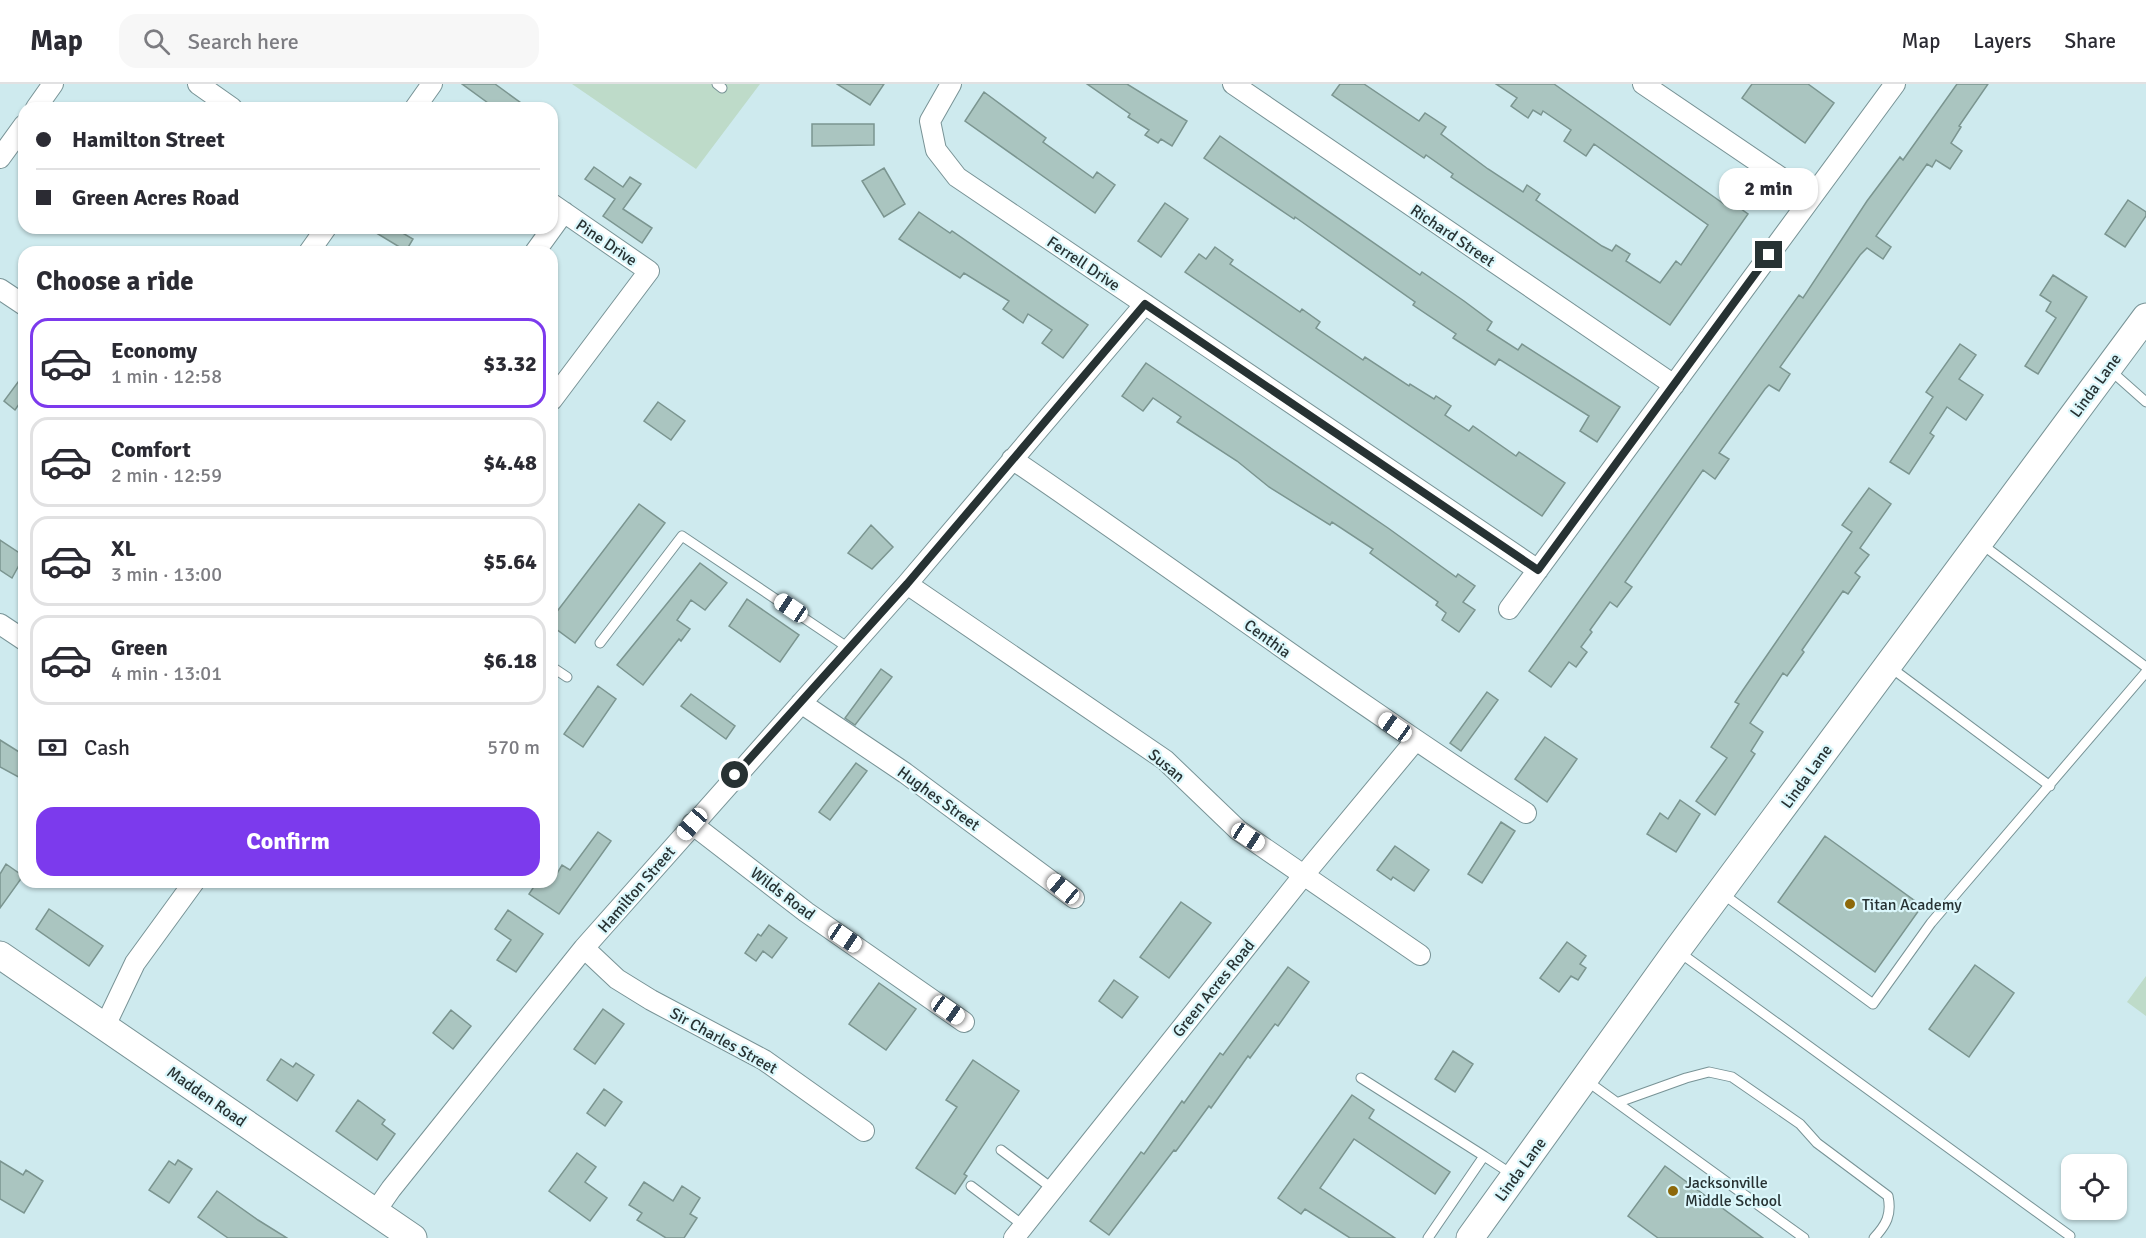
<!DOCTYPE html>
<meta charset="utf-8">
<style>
:root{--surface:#fff;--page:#f7f7f7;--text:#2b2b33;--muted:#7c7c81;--line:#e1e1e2;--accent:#7c3aed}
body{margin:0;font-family:Signika,sans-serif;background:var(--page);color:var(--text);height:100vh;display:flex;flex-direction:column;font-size:22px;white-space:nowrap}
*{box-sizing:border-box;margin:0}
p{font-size:20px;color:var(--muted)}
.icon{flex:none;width:33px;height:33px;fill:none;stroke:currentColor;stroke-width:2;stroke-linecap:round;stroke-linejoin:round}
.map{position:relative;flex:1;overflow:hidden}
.details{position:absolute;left:18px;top:162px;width:540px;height:642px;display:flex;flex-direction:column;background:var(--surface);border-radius:18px;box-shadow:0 2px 4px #0004}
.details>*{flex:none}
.top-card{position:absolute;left:18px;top:18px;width:540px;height:132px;border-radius:18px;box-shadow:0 2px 4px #0004;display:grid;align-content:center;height:132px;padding:0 18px;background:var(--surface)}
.tools{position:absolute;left:2061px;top:1070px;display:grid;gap:12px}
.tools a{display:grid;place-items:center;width:66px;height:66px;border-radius:12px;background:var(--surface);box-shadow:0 2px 4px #0004;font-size:30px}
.end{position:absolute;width:27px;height:27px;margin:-14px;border:8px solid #273233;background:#fff;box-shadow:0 0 0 3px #fff}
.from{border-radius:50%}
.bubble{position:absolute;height:42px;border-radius:18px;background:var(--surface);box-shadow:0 2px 4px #0004;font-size:20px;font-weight:700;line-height:42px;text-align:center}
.car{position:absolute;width:18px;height:36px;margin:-18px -9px;border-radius:8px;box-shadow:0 0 4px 2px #0007;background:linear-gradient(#fff 24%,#345 0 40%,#fff 0 76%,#345 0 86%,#fff 0)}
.top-card b{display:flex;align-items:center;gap:21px;height:57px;font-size:22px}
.top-card b+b{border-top:2px solid var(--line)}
.top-card i{width:15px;height:15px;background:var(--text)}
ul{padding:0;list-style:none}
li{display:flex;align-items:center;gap:18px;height:90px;margin:0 12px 9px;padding:0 6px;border:3px solid var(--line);border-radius:18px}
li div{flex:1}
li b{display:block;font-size:22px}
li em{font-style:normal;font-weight:700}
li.on{border-color:var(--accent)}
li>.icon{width:54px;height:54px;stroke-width:1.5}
h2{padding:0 18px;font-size:27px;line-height:72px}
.pay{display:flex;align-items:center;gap:15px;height:66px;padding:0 18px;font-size:22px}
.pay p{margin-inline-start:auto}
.action{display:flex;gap:12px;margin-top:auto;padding:12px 18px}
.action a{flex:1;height:69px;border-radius:18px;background:var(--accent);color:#fff;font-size:24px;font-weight:700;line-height:69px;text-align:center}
header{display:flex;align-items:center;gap:36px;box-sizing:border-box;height:84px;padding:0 30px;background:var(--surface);border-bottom:2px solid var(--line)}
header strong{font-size:28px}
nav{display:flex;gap:33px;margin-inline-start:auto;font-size:21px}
.search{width:420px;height:54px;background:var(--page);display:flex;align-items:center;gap:15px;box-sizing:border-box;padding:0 21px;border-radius:18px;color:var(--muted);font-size:22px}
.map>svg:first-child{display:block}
.green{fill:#bedbc9}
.building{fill:#aac5c0;stroke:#7b9590;stroke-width:1.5}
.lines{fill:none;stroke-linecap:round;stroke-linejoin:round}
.lane-casing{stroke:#789396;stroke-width:11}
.street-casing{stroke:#789396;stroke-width:22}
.secondary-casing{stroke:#789396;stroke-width:29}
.lane{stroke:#fff;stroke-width:9}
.street{stroke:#fff;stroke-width:20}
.secondary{stroke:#fff;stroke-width:27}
.route{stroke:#273233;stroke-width:8}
.poi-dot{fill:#8d690b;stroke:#dbf7fb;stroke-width:2}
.labels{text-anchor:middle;stroke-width:4.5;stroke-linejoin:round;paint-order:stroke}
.street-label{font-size:16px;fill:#273233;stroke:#dbf7fb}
.poi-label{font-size:16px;fill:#273233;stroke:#dbf7fb;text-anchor:start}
</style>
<header>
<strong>Map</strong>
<div class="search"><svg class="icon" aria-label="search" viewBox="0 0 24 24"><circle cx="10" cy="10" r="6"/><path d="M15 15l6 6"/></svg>Search here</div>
<nav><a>Map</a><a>Layers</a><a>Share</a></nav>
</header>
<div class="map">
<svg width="2146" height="1154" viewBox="0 0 2146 1154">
<rect width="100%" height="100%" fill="#ceeaee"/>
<path class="green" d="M572 0H760L696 85Z
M2146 892V932L2127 918Z"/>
<path class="building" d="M462 0H495L528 24H495Z
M837 0H884L870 21Z
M1087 0H1127L1187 37 1172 62 1161 55 1158 59 1145 51 1149 46 1128 33 1130 30Z
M1340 0H1364L1419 37 1425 29 1446 43 1441 50 1488 85 1523 108 1527 101 1540 110 1536 116 1602 162 1612 167 1616 161 1630 170 1626 177 1660 199 1676 177 1681 181 1708 141 1594 60 1586 72 1564 57 1571 46 1543 27 1541 31 1533 26 1528 34 1511 22 1517 14 1496 0H1554L1724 120 1727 115 1748 130 1670 241 1451 93 1453 90 1426 71 1424 74 1332 11Z
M1752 0H1808L1834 19 1805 59 1742 14Z
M1957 0H1988L1959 42 1961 43 1951 59 1962 67 1950 85 1936 76 1932 83 1927 80 1876 152 1891 163 1883 175 1867 164 1860 171 1780 283 1790 290 1779 307 1769 301 1765 305 1719 369 1729 375 1715 395 1703 386 1625 498 1632 503 1617 523 1610 518 1590 546 1592 548 1581 563 1587 568 1576 583 1569 578 1551 603 1529 587 1799 211 1803 214 1867 117 1900 73 1903 76Z
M984 8 1046 54 1043 58 1093 94 1097 88 1115 101 1095 129 965 37Z
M812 40H874V61L812 62Z
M1220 52 1420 191 1422 188 1464 217 1492 238 1487 246 1518 266 1522 260 1620 323 1597 358 1580 347 1589 332 1499 275 1495 281 1453 254 1456 250 1413 221 1415 218 1295 133 1294 135 1204 74Z
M594 83 623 103 630 93 641 100 623 125 652 144 642 159 603 132 615 115 585 95Z
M884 84 905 120 884 133 862 97Z
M2128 116 2146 128V132L2125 163 2105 150Z
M1165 119 1188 135 1161 173 1138 157Z
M919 128 950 149 952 147 1088 241 1063 274 1042 259 1052 246 1028 230 1023 239 1003 225 1009 217 964 189 960 194 899 155Z
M368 144H394L413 155 406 167Z
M1215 163 1233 176 1230 180 1300 228 1302 225 1320 238 1316 244 1363 276 1365 273 1409 302 1410 300 1434 315 1436 312 1451 322 1445 331 1469 347 1473 342 1516 372 1519 368 1565 399 1542 432 1185 188 1199 170 1206 175Z
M2053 191 2087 213 2038 290 2025 282 2056 234 2046 227 2051 218 2040 211Z
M1960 260 1976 271 1959 295 1983 311 1966 336 1947 323 1930 349 1934 352 1909 390 1890 378 1933 313 1926 308Z
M1146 279 1388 444 1456 493 1458 490 1475 502 1463 518 1475 526 1459 548 1442 536 1446 529 1436 521 1438 518 1370 469 1373 465 1332 438 1330 441 1269 403 1237 377 1177 338 1181 333 1153 314 1143 327 1122 312Z
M24 290V313L15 326 4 317Z
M658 318 685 337 671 356 644 337Z
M1869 404 1891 420 1860 464 1869 471 1855 489 1860 493 1848 510 1843 507 1802 566 1804 568 1787 592 1783 589 1750 639 1763 648 1751 667 1755 670 1715 731 1696 717 1727 674 1711 663 1739 620 1735 618 1743 606 1852 448 1842 441Z
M639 420 665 439 575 559 552 542V534Z
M871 441 893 463 872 485 848 469Z
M0 456 24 472 12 494 0 486Z
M700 479 727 499 705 526 691 516 677 536 690 545 681 557 679 555 643 601 617 581Z
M747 515 799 551 780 578 729 542Z
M881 585 892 593 855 641 845 634Z
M598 602 616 615 583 663 564 650Z
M1487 608 1498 616 1461 667 1450 659Z
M691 610 735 642 726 655 681 622Z
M1545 653 1577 675 1547 718 1515 695Z
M0 656 24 671V696L0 683Z
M856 679 867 687 830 736 819 728Z
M1680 716 1700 730 1676 768 1647 750 1660 729 1668 735Z
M1501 738 1515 747 1482 799 1468 790Z
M598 748 611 757 559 830 529 810 537 798H552L562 781 570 786Z
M1825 752 1922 822 1875 888 1778 818Z
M1395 762 1429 786 1414 807 1393 793 1391 796 1377 786Z
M6 780 23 792 0 824V790Z
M1181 818 1211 839 1169 894 1140 873Z
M49 825 103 862 89 882 36 845Z
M508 826 543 850 516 888 497 876 511 856 495 845Z
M769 841 787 854 772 874 763 867 756 877 745 869 758 850 761 852Z
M1567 858 1586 872 1580 880 1586 884 1578 896 1571 892 1559 908 1540 894Z
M1975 881 2014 909 1969 973 1929 945Z
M1288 883 1309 898 1278 942 1275 940 1250 974 1248 972 1211 1024 1209 1022 1176 1067 1174 1066 1109 1151 1090 1137 1141 1068 1144 1070 1182 1017 1184 1019 1220 969 1223 971Z
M1114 896 1138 913 1122 934 1099 917Z
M879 899 916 925 886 966 849 940Z
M603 925 624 940 595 980 574 965Z
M451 926 471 942 453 965 433 949Z
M1453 967 1473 980 1455 1008 1435 995Z
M281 975 293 983 296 979 314 991 297 1017 267 996Z
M973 976 1019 1007 964 1090 967 1092 955 1110 916 1084 957 1023 946 1016Z
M604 1005 622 1018 605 1042 587 1029Z
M1352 1011 1374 1026 1369 1034 1450 1088 1435 1110 1354 1055 1320 1104 1395 1154H1350L1305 1125 1301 1130 1278 1114Z
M358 1016 385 1036 382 1040 395 1050 377 1076 336 1047Z
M577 1069 596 1083 585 1098 607 1114 590 1137 549 1107Z
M178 1076 192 1085 169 1119 149 1106 169 1077 175 1081Z
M0 1077 23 1091 26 1086 43 1097 24 1129 0 1115Z
M1665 1082 1763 1154H1658L1628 1132Z
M644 1098 673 1117 682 1102 700 1114 690 1130 697 1134 684 1154H666L637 1136 642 1129 629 1121Z
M217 1107 258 1136 287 1154H228L198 1133Z"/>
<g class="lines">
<g class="lane-casing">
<path id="lane" d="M717 0 722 4
M2110 286 2146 318
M1980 459 2146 583
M600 559 682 452 850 565
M552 583 567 593
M1890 583 2050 702
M1723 810 1873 920 1931 839 2146 588
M1679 868 2070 1152
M1361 994 1484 1072
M1587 997 1804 1154
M1619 1018 1686 994 1709 988 1732 993 1800 1040 1817 1059 1888 1112C1892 1131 1886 1141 1874 1154
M1001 1066 1053 1105
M971 1102 1024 1142
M1428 1154 1484 1072 1513 1091"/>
</g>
<g class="street-casing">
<path id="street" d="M198 0 232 24
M951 0 930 37 936 66 957 93 1538 486
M1233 0 1674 301
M1643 0 1811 114
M36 24 53 0
M415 24 432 0
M0 74 24 41
M552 120 649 187 552 316
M309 168 326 144
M535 168 564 128
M0 205 24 221
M1012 375C1184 492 1351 616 1526 729
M907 500 1165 676 1238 746 1420 871
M1509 525 1895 0
M0 540 24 556
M801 619 905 689 1074 814
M692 740 806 828 964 938
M584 864 617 895 651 916 764 976 864 1047
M105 942 135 879 194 798
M375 1128 391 1105 584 864 907 500 1145 220
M1014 1154 1303 792 1415 657"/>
</g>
<g class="secondary-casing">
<path id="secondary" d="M0 871 413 1154
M1470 1154 1677 866 2146 233"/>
</g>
<use href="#lane" class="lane"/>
<use href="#street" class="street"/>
<use href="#secondary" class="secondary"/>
</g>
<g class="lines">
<path class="route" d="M735 691 907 500 1145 220 1538 486 1769 171"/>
</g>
<g class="poi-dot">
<circle cx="1850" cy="820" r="6"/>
<circle cx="1673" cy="1107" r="6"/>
</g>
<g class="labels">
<g class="street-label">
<text transform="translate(1453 151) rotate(34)" y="6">Richard Street</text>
<text transform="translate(607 158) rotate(34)" y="6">Pine Drive</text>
<text transform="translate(1084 179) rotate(34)" y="6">Ferrell Drive</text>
<text transform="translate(2095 301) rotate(-54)" y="6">Linda Lane</text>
<text transform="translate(1268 554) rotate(36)" y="6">Centhia</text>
<text transform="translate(1167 681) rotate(40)" y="6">Susan</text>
<text transform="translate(1806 692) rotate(-54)" y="6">Linda Lane</text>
<text transform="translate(939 714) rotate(36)" y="6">Hughes Street</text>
<text transform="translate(636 805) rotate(-49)" y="6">Hamilton Street</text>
<text transform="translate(783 809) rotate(37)" y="6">Wilds Road</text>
<text transform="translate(1213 904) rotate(-51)" y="6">Green Acres Road</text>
<text transform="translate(724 956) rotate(29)" y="6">Sir Charles Street</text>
<text transform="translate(207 1012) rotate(35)" y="6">Madden Road</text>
<text transform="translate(1520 1085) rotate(-54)" y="6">Linda Lane</text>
</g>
<g class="poi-label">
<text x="1862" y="826">Titan Academy</text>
<text x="1685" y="1104">Jacksonville<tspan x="1685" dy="18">Middle School</tspan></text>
</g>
</g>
</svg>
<div class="tools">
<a><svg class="icon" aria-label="locate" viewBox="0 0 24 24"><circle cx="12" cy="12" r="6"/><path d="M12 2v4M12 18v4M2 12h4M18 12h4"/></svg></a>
</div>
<i class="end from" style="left:735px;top:691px"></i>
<i class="end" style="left:1769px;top:171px"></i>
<div class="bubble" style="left:1719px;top:84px;width:99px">2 min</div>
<i class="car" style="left:791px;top:524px;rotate:304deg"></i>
<i class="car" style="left:1395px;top:643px;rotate:305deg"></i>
<i class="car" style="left:692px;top:740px;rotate:221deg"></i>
<i class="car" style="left:1248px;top:753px;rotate:123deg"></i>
<i class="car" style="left:1063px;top:805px;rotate:310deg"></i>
<i class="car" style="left:845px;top:854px;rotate:124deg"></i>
<i class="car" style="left:948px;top:926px;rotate:125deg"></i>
<div class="top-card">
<b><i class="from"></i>Hamilton Street</b>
<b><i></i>Green Acres Road</b>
</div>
<section class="details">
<h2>Choose a ride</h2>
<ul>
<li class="on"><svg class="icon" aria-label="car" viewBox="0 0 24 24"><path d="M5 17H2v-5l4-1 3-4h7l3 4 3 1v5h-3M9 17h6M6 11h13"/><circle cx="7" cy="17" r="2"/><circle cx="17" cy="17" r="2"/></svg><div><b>Economy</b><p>1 min · 12:58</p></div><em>$3.32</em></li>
<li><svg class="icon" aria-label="car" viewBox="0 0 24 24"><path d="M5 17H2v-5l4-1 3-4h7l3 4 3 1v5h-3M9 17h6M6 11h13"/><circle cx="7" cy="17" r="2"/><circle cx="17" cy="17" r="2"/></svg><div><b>Comfort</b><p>2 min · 12:59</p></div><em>$4.48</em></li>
<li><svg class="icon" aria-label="car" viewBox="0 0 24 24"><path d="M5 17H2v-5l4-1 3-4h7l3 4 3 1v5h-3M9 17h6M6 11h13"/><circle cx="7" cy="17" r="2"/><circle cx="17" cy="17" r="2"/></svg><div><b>XL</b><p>3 min · 13:00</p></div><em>$5.64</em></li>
<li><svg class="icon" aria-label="car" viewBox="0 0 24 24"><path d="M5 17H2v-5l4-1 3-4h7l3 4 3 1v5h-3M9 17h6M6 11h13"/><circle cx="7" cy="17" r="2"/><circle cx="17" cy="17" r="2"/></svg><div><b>Green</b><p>4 min · 13:01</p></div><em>$6.18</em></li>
</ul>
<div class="pay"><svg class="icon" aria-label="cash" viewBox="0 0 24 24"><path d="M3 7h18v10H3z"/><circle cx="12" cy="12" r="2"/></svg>Cash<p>570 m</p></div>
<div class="action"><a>Confirm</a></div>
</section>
</div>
